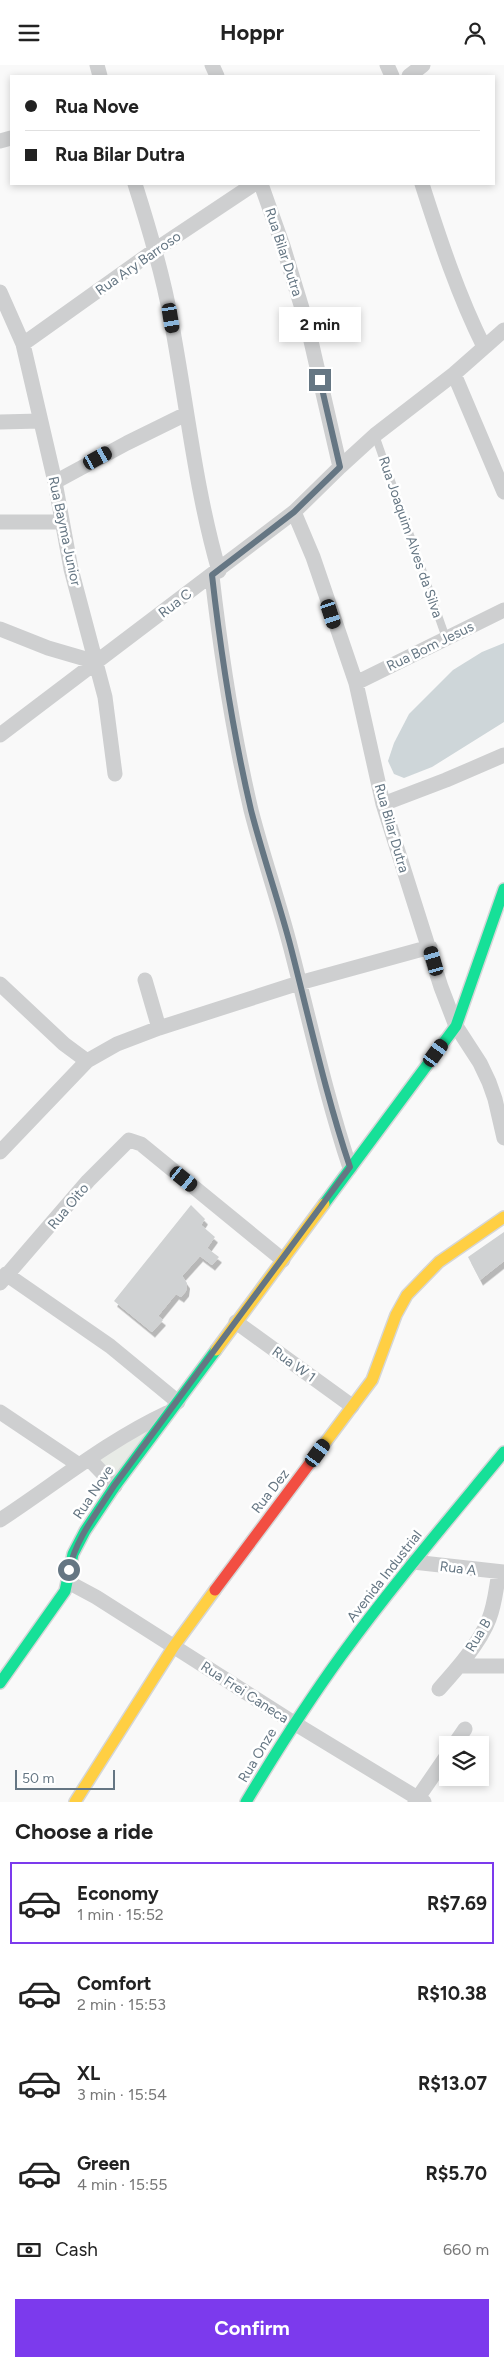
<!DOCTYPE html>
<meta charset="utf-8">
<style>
:root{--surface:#fff;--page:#f2f2f2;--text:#222;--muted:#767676;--line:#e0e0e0;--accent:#7c3aed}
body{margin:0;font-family:Figtree,sans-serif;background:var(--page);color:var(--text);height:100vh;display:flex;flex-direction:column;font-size:19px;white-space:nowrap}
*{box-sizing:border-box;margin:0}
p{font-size:16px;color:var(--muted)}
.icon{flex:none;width:28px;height:28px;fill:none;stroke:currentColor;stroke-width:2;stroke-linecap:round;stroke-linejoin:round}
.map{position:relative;height:1737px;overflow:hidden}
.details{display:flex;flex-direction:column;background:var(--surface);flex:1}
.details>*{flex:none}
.hud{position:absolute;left:10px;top:10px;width:485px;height:110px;border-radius:0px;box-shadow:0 2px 8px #0003;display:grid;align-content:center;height:110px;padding:0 15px;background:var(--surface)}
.tools{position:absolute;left:439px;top:1671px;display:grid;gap:10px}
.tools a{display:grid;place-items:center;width:50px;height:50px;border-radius:0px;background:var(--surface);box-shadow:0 2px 8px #0003;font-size:25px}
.scale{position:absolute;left:15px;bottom:12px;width:100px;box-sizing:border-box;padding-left:5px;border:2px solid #657683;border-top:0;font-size:14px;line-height:18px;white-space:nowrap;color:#657683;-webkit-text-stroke:4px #fff;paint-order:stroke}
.end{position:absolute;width:22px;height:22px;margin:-11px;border:6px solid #657683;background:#fff;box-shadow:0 0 0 2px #fff}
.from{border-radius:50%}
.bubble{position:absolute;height:35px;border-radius:0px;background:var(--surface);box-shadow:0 2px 8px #0003;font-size:16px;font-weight:700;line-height:35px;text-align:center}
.car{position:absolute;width:15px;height:30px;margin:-15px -8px;border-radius:6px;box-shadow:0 0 4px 1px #0007;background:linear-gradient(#222 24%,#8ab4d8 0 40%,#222 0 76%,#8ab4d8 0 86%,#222 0)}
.hud b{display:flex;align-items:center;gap:18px;height:48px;font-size:19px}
.hud b+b{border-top:1px solid var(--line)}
.hud i{width:12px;height:12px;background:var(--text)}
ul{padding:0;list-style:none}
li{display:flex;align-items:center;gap:15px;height:82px;margin:0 10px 8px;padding:0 5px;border:2px solid transparent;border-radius:0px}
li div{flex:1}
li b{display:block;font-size:19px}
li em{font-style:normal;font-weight:700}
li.on{border-color:var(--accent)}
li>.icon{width:45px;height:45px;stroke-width:1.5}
h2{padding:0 15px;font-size:22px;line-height:60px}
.pay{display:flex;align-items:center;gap:12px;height:55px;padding:0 15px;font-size:19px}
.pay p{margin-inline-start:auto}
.primary-button{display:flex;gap:10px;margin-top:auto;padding:10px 15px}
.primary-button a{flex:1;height:58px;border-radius:0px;background:var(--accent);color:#fff;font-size:20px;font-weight:700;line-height:58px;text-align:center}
header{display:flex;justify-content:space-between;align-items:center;height:65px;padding:0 15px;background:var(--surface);font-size:22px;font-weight:700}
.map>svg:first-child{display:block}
.green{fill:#e8ebe6}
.water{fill:#ced6d9}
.building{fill:#d0d2d3;filter:url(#shadow)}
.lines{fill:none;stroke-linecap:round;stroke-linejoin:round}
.fast-casing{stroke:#d5d6d7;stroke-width:14}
.slow-casing{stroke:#d5d6d7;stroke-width:14}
.jam-casing{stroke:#d5d6d7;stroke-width:14}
.lane{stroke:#cecfd0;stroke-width:8}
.street{stroke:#cecfd0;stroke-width:15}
.fast{stroke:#16e098;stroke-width:11}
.slow{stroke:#ffcf43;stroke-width:11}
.jam{stroke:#f24e42;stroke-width:11}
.route{stroke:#657683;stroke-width:6}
.labels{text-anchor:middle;stroke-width:5;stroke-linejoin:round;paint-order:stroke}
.street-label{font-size:14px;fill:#657683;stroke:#fff}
</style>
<header><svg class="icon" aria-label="menu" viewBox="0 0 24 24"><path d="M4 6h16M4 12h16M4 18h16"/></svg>Hoppr<svg class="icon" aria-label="person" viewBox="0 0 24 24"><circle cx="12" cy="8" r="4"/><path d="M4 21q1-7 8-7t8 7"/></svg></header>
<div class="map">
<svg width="504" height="1737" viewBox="0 0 504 1737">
<defs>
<filter id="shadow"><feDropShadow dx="3" dy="5.5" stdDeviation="0" flood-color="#0004"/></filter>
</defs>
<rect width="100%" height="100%" fill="#f9f9f9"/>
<path class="green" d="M162 1352 116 1416 96 1397Z"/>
<path class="water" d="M504 578V657L432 702 404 713 394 709 388 696 394 678 409 649 453 605 482 587Z"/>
<path class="building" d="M191 1140 205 1154 201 1160 215 1172 207 1183 219 1192 212 1200 200 1191 182 1211 187 1218 186 1226 181 1232 176 1229 158 1251 163 1255 152 1267 114 1236Z
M504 1167V1196L480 1215 468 1192Z"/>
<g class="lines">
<g class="fast-casing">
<path id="fast" d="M324 1139 456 961 504 824
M0 1618 65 1526 73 1489 85 1466 115 1421 216 1285
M246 1737C276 1687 307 1638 341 1591 392 1521 449 1454 504 1387"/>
</g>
<g class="slow-casing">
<path id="slow" d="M216 1285 324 1139
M319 1386 372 1315 396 1250 407 1230 439 1197 504 1152
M75 1737 174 1581 215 1525"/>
</g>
<g class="jam-casing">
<path id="jam" d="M215 1525 319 1386"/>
</g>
<path class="lane" d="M375 370 446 573"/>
<path class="street" d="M97 0 100 11
M212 0 217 11
M387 0 392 11
M409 11 423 0
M0 76 11 73
M135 119C149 163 163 209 171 255 187 339 195 423 219 506
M261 119 283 181 308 263 340 402
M422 119C440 175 458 230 484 282
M0 227 23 279 55 417 71 504 105 632 115 709
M23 279 155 185 254 119
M454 309 504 427
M0 357 40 356
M55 417 127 378 186 349
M294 447 313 492 356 618 383 739 441 922 456 961 480 998 489 1017 495 1034 504 1073
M0 457H61
M212 511C221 590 233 668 251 745 263 792 279 837 291 884 310 957 326 1031 350 1103
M0 564 48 583 96 597
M356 618 504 545
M0 670 294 447 340 402 375 370 454 309 504 265
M383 739 446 715 504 690
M145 915 159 963
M0 919 64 979 87 996
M0 1087 87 996 117 979 159 963 299 918 430 882
M6 1209 110 1281 178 1337
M0 1218 88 1116 129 1075 141 1079 283 1195
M236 1257 352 1341
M0 1347 79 1400
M90 1395 115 1421
M0 1455C55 1419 107 1376 167 1348
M413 1497 504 1507
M68 1517 96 1532 294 1658 424 1737
M459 1601H504
M439 1624C456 1605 480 1578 489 1554 495 1539 496 1523 499 1508
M454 1680 465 1664
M415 1737 448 1689"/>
<use href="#fast" class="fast"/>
<use href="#slow" class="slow"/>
<use href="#jam" class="jam"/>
</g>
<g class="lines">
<path class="route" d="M69 1505C76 1473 97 1448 114 1421L350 1102C326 1031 310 957 291 883 279 837 263 792 251 745 233 668 221 590 212 510L294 447 340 402 320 315"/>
</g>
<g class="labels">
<g class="street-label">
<text transform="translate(284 187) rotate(72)" y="5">Rua Bilar Dutra</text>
<text transform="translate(138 198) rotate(-35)" y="5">Rua Ary Barroso</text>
<text transform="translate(65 466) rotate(78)" y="5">Rua Bayma Junior</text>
<text transform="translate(411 472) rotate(71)" y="5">Rua Joaquim Alves da Silva</text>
<text transform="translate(175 538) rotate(-37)" y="5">Rua C</text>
<text transform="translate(430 581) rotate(-26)" y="5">Rua Bom Jesus</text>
<text transform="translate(392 763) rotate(74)" y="5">Rua Bilar Dutra</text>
<text transform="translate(68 1141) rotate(-50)" y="5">Rua Oito</text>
<text transform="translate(294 1299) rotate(36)" y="5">Rua W 1</text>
<text transform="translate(270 1426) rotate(-52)" y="5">Rua Dez</text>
<text transform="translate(93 1427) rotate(-56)" y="5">Rua Nove</text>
<text transform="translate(458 1503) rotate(7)" y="5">Rua A</text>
<text transform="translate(384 1511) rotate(-52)" y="5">Avenida Industrial</text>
<text transform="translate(478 1570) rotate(-59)" y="5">Rua B</text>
<text transform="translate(245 1627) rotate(33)" y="5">Rua Frei Caneca</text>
<text transform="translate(257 1690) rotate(-59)" y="5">Rua Onze</text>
</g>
</g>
</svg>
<div class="tools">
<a><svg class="icon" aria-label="layers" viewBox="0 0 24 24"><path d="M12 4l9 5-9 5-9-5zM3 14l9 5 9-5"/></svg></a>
</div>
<div class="scale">50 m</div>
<i class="end from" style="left:69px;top:1505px"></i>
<i class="end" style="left:320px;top:315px"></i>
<div class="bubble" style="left:279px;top:242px;width:82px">2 min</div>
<i class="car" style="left:171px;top:253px;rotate:171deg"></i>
<i class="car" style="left:98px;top:393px;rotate:61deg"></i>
<i class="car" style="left:331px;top:549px;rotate:162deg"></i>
<i class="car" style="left:434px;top:896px;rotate:344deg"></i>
<i class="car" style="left:436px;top:988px;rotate:36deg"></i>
<i class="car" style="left:184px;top:1114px;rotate:129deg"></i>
<i class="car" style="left:318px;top:1388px;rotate:36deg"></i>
<div class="hud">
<b><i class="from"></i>Rua Nove</b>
<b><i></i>Rua Bilar Dutra</b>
</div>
</div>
<section class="details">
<h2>Choose a ride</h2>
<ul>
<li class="on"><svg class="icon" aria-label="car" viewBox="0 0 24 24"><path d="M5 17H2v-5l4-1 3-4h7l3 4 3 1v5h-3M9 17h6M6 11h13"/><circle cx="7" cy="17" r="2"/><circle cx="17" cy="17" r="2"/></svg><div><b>Economy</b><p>1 min · 15:52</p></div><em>R$7.69</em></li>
<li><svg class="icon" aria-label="car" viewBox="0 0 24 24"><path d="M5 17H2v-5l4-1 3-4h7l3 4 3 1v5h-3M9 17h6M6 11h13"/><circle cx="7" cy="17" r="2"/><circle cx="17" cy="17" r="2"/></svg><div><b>Comfort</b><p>2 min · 15:53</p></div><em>R$10.38</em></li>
<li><svg class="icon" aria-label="car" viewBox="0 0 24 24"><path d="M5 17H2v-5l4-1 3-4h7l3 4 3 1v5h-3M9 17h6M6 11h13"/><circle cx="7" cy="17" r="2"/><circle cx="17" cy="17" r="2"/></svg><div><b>XL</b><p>3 min · 15:54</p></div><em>R$13.07</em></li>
<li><svg class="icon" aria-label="car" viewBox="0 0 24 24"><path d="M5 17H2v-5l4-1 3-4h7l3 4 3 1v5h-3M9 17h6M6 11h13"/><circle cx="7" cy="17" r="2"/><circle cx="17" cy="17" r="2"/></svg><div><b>Green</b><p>4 min · 15:55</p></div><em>R$5.70</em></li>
</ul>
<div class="pay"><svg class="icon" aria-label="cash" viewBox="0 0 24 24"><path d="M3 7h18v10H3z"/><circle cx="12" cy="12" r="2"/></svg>Cash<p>660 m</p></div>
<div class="primary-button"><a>Confirm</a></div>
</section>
